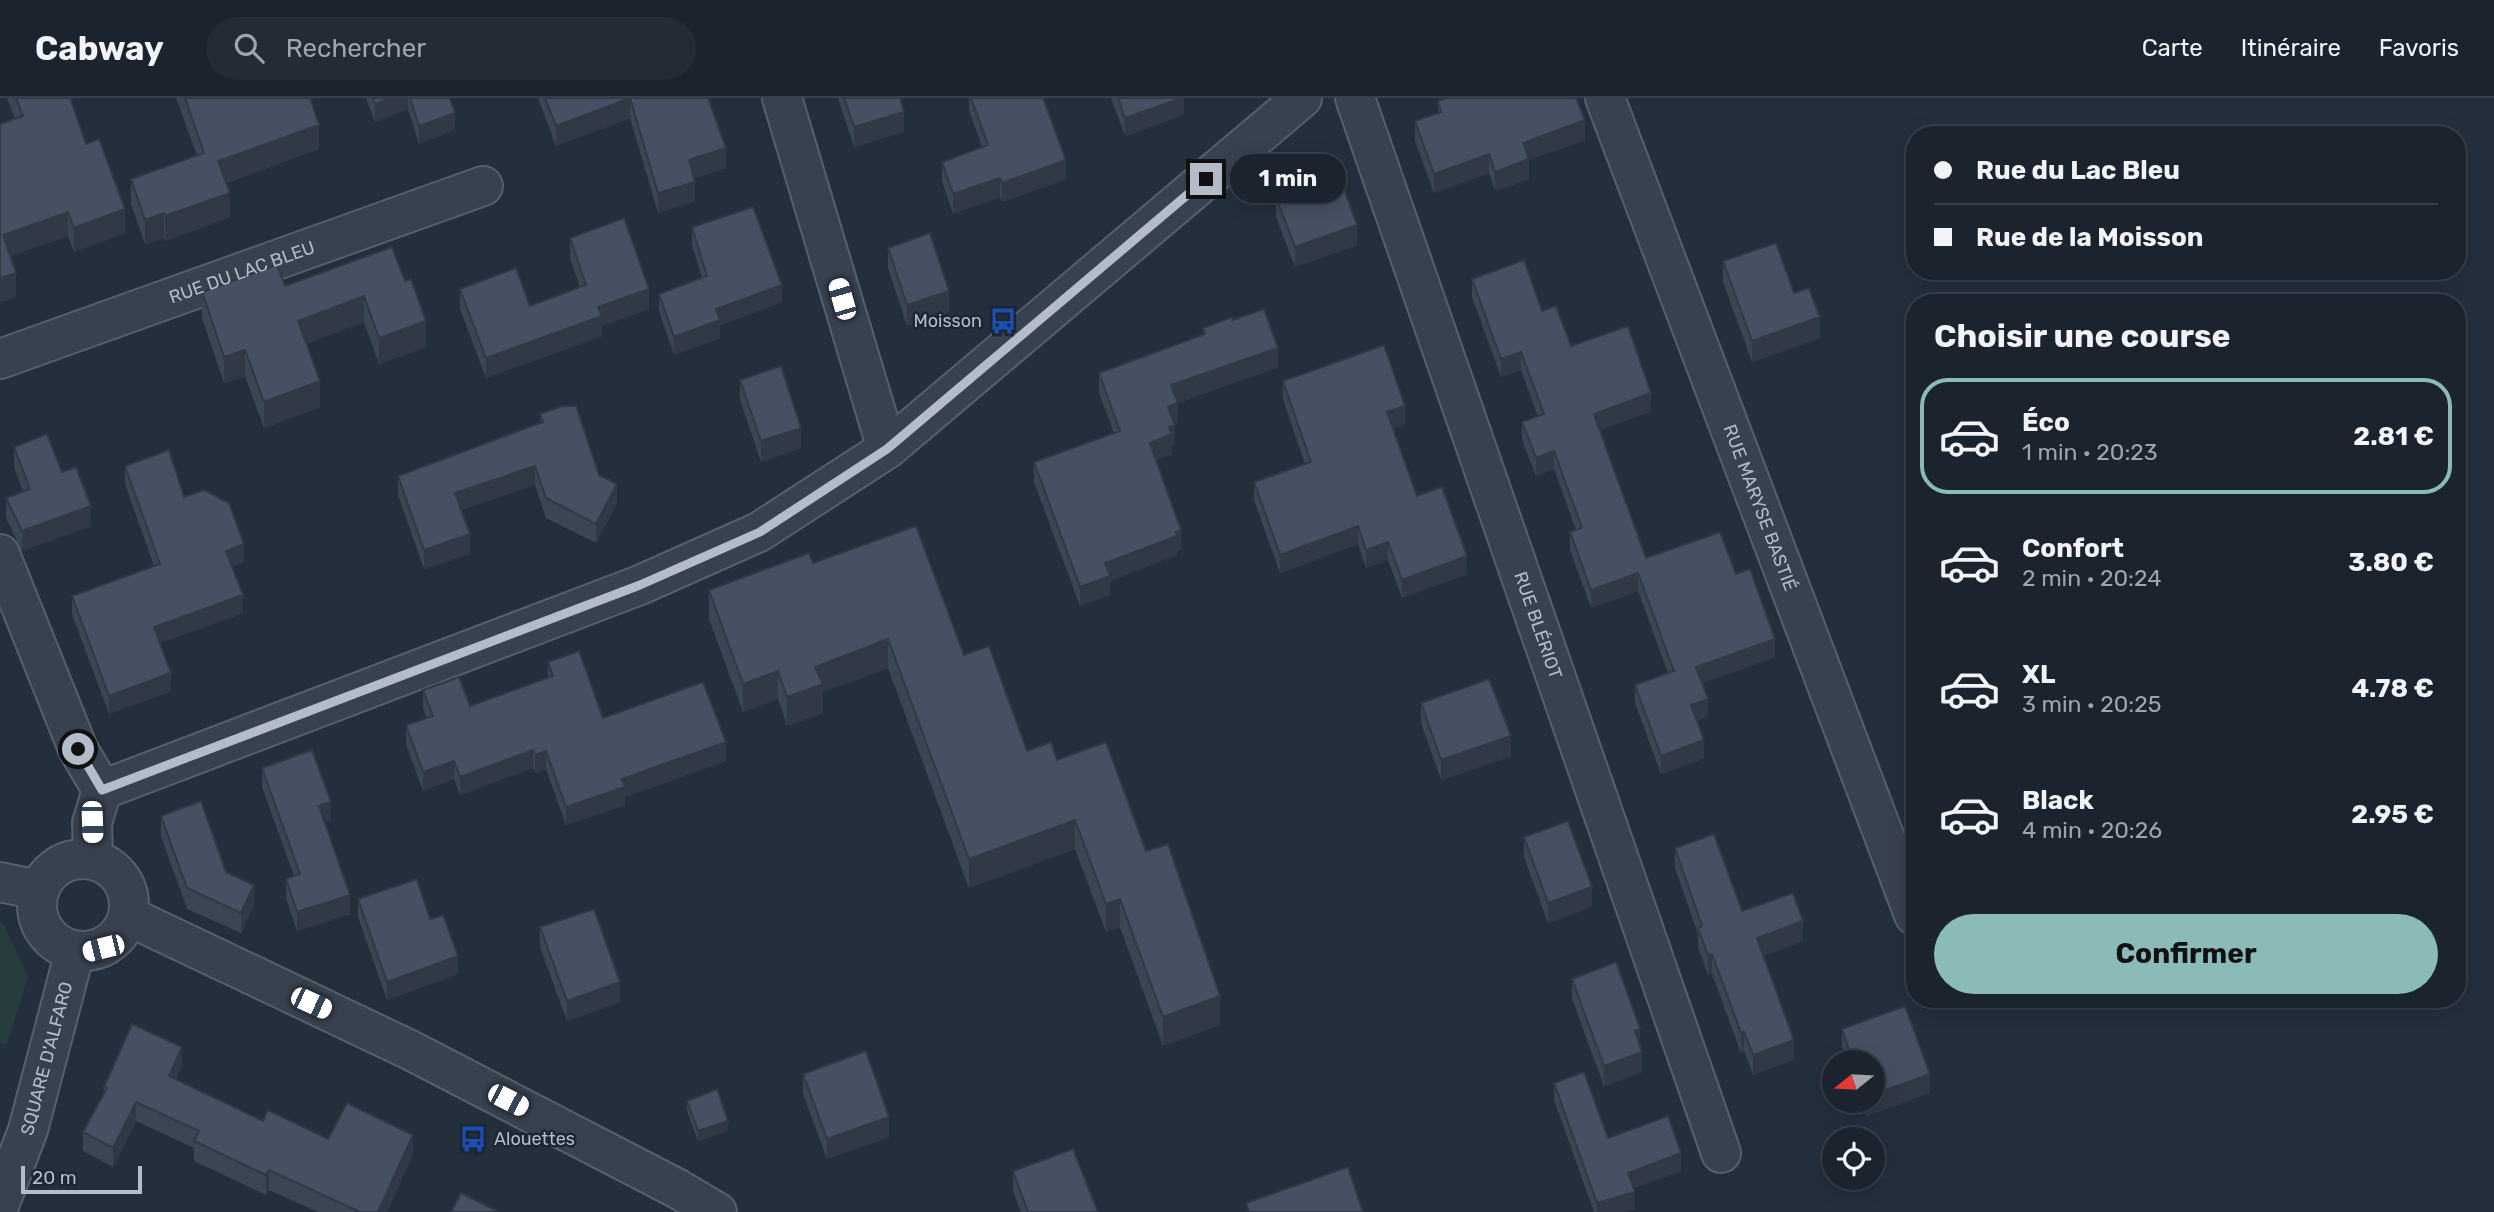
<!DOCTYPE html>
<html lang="fr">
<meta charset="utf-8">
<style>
:root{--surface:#1b232e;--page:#242b36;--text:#f1f3f6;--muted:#a0a4aa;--line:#39404a;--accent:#8bbbb9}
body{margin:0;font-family:Rubik,sans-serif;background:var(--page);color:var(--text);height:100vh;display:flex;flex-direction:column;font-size:26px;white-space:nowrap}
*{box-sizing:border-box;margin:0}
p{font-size:23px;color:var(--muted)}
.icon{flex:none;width:38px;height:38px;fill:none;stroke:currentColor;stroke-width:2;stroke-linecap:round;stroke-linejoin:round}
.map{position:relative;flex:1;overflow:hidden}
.drawer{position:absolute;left:1906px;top:196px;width:560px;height:714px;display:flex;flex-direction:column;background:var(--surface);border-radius:28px;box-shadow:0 4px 18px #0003,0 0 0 2px var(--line)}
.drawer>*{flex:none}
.banner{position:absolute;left:1906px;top:28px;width:560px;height:154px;border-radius:28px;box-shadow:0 4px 18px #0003,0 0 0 2px var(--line);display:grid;align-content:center;height:154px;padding:0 28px;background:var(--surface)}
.needle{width:46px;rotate:252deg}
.fabs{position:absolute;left:1822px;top:952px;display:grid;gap:14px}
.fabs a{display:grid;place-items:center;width:63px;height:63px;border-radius:50%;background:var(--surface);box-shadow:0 4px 18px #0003,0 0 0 2px var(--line);font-size:35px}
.scale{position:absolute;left:21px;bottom:18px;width:121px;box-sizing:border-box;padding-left:7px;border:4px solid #b4bcc9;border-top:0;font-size:19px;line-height:24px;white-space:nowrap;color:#b4bcc9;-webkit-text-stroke:5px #1d2633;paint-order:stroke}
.end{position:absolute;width:32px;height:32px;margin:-16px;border:9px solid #b4bcc9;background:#111;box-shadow:0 0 0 4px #111}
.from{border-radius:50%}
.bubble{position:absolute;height:49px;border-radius:24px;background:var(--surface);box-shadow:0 4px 18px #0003,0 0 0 2px var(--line);font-size:23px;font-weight:700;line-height:49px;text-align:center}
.car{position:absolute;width:21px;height:42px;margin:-21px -10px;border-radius:9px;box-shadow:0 0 5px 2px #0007;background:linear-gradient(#fff 24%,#345 0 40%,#fff 0 76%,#345 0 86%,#fff 0)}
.banner b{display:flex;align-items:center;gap:24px;height:66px;font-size:26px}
.banner b+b{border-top:2px solid var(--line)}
.banner i{width:18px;height:18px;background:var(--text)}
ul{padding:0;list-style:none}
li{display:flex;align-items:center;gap:21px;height:116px;margin:0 14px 10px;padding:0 14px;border:4px solid transparent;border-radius:28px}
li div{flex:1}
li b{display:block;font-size:26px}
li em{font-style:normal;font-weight:700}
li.selected{border-color:var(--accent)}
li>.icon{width:63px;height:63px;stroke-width:1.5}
h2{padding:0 28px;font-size:32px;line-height:84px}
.cta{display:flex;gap:14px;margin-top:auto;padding:14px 28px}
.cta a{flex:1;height:80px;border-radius:42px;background:var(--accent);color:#111;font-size:28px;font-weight:700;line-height:80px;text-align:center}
header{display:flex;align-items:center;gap:42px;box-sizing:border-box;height:98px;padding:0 35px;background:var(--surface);border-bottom:2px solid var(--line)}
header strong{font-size:33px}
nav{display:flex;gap:38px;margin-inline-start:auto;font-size:24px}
.search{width:490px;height:63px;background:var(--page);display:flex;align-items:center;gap:18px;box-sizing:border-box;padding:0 24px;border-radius:38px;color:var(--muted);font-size:26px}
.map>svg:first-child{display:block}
.green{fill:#263c3f}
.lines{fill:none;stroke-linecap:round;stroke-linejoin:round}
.street-casing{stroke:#565f6c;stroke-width:42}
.street{stroke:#38414e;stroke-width:38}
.wall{fill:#3b4654}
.shaded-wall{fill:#303945}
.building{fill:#455162;stroke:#303945;stroke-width:2}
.route{stroke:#b4bcc9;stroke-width:9}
.labels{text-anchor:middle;stroke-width:5;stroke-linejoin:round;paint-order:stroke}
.street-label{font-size:18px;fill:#b4bcc9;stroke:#1d2633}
.poi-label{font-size:18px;fill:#b4bcc9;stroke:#1d2633;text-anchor:end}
</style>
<header>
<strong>Cabway</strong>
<div class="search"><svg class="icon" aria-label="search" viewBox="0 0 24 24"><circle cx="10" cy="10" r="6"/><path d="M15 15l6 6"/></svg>Rechercher</div>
<nav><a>Carte</a><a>Itinéraire</a><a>Favoris</a></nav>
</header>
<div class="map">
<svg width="2494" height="1114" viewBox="0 0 2494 1114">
<rect width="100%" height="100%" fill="#242f3e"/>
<path class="green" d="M0 824 4 827 28 879 7 946 0 945Z"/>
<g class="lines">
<g class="street-casing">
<g id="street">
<path d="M782 0 887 351"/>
<path id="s1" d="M1355 0 1721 1055"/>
<path id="s2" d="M1605 0 1914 817"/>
<path id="s3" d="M0 261 483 88"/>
<path d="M0 456 78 651 102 692"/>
<circle cx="83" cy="807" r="46"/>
<path d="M93 761 92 725 102 692 640 487 759 434 887 351 1302 0"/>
<path d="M0 784 39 792"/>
<path d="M128 818 410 952 678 1091 717 1114"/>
<path id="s4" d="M0 1105 28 1032 75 853"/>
</g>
</g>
<use href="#street" class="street"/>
</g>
<path class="wall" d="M7 0H70L86 46 125 135 74 154 68 138 10 158 16 199 0 204V26L15 21Z
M176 0H310L319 51 226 85 230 119 165 143 164 140 145 146 131 106V81L197 57Z
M366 0H450L455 32 419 46 408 11 375 24Z
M538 0H708L726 70 694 80 695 103 658 115 630 20 556 48Z
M838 0H900L904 34 854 49Z
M969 0H1043L1066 81 1002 104 1000 99 953 116 942 83V64L982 49 969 12Z
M1111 0H1184V17L1125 38Z
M1438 3 1585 42 1529 62V81L1495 93 1489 75 1434 95 1415 43V23L1438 15Z
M1276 99 1357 147 1295 169 1276 119Z
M692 129 782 204 720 227V240L674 257 659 213V196L702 180 692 147Z
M570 140 649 211 602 228V238L486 280 460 211V191L530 208 580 189 570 160Z
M392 149 426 249 379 266 364 224 306 246 320 309 264 330 245 278 224 285 202 220V194L285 188Z
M888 150 949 214 907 228 888 170Z
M1723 163 1794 195 1820 240 1752 264 1723 184Z
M1472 181 1542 213 1571 248 1651 313 1600 332 1646 460 1736 476 1775 559 1702 585 1708 619 1697 623 1704 660 1661 676 1635 605V587L1668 575 1638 493 1591 510 1570 452V434L1576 432 1554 371 1536 378 1522 342V324L1538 319 1521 272 1501 279 1472 199Z
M1233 222 1278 269 1178 305V325L1174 326 1175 346 1172 347V356L1156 362 1181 451 1177 453V457L1110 483V497L1080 508 1034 384V364L1114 335 1099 295V275L1203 236V230Z
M740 282 801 350 761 364 740 302Z
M1283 283 1405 326 1393 330 1417 398 1467 476 1402 500 1388 462 1366 470 1358 446 1280 475 1254 402V384L1305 366 1283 301Z
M540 316 599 377 617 405 596 445 546 420 535 387 461 412 470 456 424 471 398 397V378L540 325Z
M14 349 62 374 91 428 22 453 6 420V400L23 393 14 369Z
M125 368 184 399 244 464 232 469 243 515 160 545 171 593 109 616 72 516V498L154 468 125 386Z
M813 465 964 557 1027 653 1057 662 1146 753 1220 927 1163 948 1120 829 1106 834 1075 751 969 790 888 570 823 594V615L787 628 778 601 743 614 709 521V492Z
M548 564 603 620 726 663 625 699V707L566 727 546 671 535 675 533 670 460 697 454 681 423 693 406 646V627L427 620 423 610V592L470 608 548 580Z
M1421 605 1511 658 1441 682 1421 625Z
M262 670 331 723 325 725 350 816 297 833 286 800V781L294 778 262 689Z
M161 718 226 774 254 807 241 835 187 811 161 738Z
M1524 739 1592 809 1548 825 1524 759Z
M1675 750 1742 813 1803 843 1763 858 1794 962 1753 977 1744 953 1741 955 1712 876 1708 877 1698 849V836L1675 770Z
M358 801 430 821 458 876 387 902 358 819Z
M540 829 620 904 567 923 540 849Z
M1572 881 1642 974 1604 988 1572 901Z
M1842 931 1930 995 1866 1018 1860 1003H1872V964H1847L1842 949Z
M182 968 176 981 263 1023 328 1041 413 1056 387 1114H318L269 1092 266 1097 194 1063V1050L136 1023 113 1069 83 1053V1034L104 996V989Z
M803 976 889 1039 827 1061 803 996Z
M1554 985 1608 1040 1681 1073 1633 1090 1635 1111 1625 1114H1594L1554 1002Z
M687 1003 728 1033 698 1043 687 1013Z
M1013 1073 1098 1114H1021L1013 1093Z"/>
<path class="shaded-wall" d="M391 0H408V11L375 24V6Z
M630 0V20L556 48V28Z
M1182 0H1184V17L1125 38V20Z
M904 14V34L854 49V29Z
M455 15V32L419 46V28Z
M1585 22V42L1529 62V81L1495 93V74L1523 45Z
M319 27V51L218 87V63Z
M726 50V70L689 82V62Z
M1489 56V75L1434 95V76Z
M1066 62V81L1002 104V85Z
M1000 80V99L953 116V96Z
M695 84V103L658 115V95Z
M230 95V119L165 143V118Z
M125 111V135L74 154V130Z
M68 114V138L3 161V137Z
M164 115V140L145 146V122Z
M1357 127V147L1295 169V149Z
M16 175V199L0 204V180Z
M782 187V204L720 227V240L674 257V239L716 211Z
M649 191V211L602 228V238L486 280V260L598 209Z
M949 193V214L907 228V207Z
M364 198V224L298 249V223Z
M1820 219V240L1752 264V243Z
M426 223V249L379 266V240Z
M1278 250V269L1171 307V287Z
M245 252V278L224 285V259Z
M1521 254V272L1501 279V261Z
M320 283V309L264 330V304Z
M1651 295V313L1594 334V316Z
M1178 305V325L1168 328V309Z
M1405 308V326L1387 332V314Z
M1175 327V346L1172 347V356L1150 364V345L1169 329Z
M801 330V350L761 364V343Z
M1554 353V371L1536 378V360Z
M535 368V387L455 414V395Z
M617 386V405L596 445V426Z
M91 408V428L22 453V433Z
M1358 428V446L1280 475V457Z
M1181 432V451L1177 453V457L1110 483V497L1080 508V489L1105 465Z
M470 436V456L424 471V452Z
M1388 444V462L1366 470V452Z
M244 446V464L226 471V453Z
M1467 458V476L1402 500V482Z
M1638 475V493L1591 510V492Z
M243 497V515L154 547V529Z
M888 541V570L823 594V615L787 628V599L815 569Z
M1775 541V559L1696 587V569Z
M778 573V601L743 614V586Z
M171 575V593L109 616V598Z
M1708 601V619L1691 625V607Z
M1511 638V658L1441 682V662Z
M1704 642V660L1661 676V658Z
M726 644V663L625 699V707L566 727V709L622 681Z
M533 652V670L460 697V679Z
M546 653V671L535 675V657Z
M454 663V681L423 693V674Z
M331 704V723L319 728V708Z
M1075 722V751L969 790V761Z
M254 787V807L241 835V815Z
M1592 789V809L1548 825V805Z
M350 797V816L297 833V814Z
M1120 801V829L1106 834V806Z
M1803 823V843L1757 860V840Z
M1712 856V876L1708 877V857Z
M458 858V876L387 902V884Z
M620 884V904L567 923V903Z
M1220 898V927L1163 948V919Z
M1640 930V951L1635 933Z
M1744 934V953L1741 955V935Z
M1794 942V962L1753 977V957Z
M182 949V968L169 997V978Z
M1642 954V974L1604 988V968Z
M1930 976V995L1866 1018V1003H1872V997Z
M136 1004V1023L113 1069V1050Z
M889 1019V1039L827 1061V1041Z
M728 1023V1033L698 1043V1033Z
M413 1037V1056L387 1114H378Z
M1681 1055V1073L1628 1092V1075Z
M269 1072V1092L266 1097V1077Z
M1635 1094V1111L1625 1114H1597V1105Z"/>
<path class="building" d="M16 0H70L86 46 99 41 125 111 74 130 68 114 3 137 16 175 0 180V26L23 18Z
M185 0H310L319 27 218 63 230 95 165 118 164 115 145 122 131 81 204 55Z
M373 0H391L375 6Z
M410 0H450L455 15 419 28Z
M545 0H708L726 50 689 62 695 84 658 95 630 0 556 28Z
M844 0H900L904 14 854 29Z
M971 0H1043L1066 62 1002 85 1000 80 953 96 942 64 988 47Z
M1118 0H1182L1125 20Z
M1447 0H1576L1585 22 1523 45 1529 61 1495 74 1489 56 1434 76 1415 23 1441 14 1438 3Z
M1339 76 1357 127 1295 149 1276 99Z
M753 109 782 187 716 211 720 222 674 239 659 196 707 178 692 129Z
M624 120 649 191 598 209 602 218 486 260 460 191 516 170 530 208 586 187 570 140Z
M930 135 949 193 907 207 888 150Z
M1776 145 1794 195 1809 190 1820 219 1752 243 1723 163Z
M392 149 405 183 411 181 426 223 379 240 364 198 298 223 320 283 264 304 245 252 224 259 202 194 277 167 285 188Z
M1524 162 1542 213 1556 208 1571 248 1628 228 1651 295 1594 316 1646 460 1720 434 1736 476 1750 471 1775 541 1696 569 1708 601 1691 607 1704 642 1661 658 1635 587 1674 573 1638 475 1591 492 1570 434 1582 430 1554 353 1536 360 1522 324 1544 316 1521 254 1501 261 1472 181Z
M1264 211 1278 250 1171 287 1178 305 1168 309 1175 327 1169 329 1172 336 1150 345 1181 432 1176 434 1177 438 1105 465 1110 478 1080 489 1034 364 1120 333 1099 275 1205 236 1203 230 1232 219 1233 222Z
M1384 247 1405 308 1387 314 1417 398 1442 389 1467 458 1402 482 1388 444 1366 452 1358 428 1280 457 1254 384 1311 364 1283 283Z
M781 268 801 330 761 343 740 282Z
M562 308H576L599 377 617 386 596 426 546 400 535 368 455 395 470 436 424 452 398 378 543 324 540 316Z
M47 336 62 374 76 369 91 408 22 433 6 400 30 391 14 349Z
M169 352 184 399 204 392 229 405 244 446 226 453 243 497 154 529 171 575 109 598 72 498 160 466 125 368Z
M916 428 964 557 989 548 1027 653 1051 644 1057 662 1106 644 1146 753 1168 746 1220 898 1163 919 1120 801 1106 806 1075 722 969 761 888 541 815 569 823 586 787 599 778 573 743 586 709 492 809 455 813 465Z
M579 553 603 620 703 584 726 644 622 681 625 689 566 709 546 653 535 657 533 652 460 679 454 663 423 674 406 627 433 618 423 592 459 579 470 608 553 578 548 564Z
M1489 581 1511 638 1441 662 1421 605Z
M312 652 331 704 319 708 350 797 297 814 286 781 300 776 262 670Z
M201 703 226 774 254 787 241 815 187 790 161 718Z
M1568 723 1592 789 1548 805 1524 739Z
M1714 736 1742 813 1793 795 1803 823 1757 840 1794 942 1753 957 1744 934 1741 935 1712 856 1708 857 1698 830 1702 828 1675 750Z
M417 781 430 821 443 817 458 858 387 884 358 801Z
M594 811 620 884 567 903 540 829Z
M1616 864 1640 930 1635 933 1642 954 1604 968 1572 881Z
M1905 908 1930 976 1872 997V964H1853L1842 931Z
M132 926 182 949 169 978 263 1023 268 1012 328 1041 347 1005 413 1037 378 1114H360L269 1072 266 1077 194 1043 199 1033 136 1004 113 1050 83 1034 107 990 104 989Z
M866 953 889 1019 827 1041 803 976Z
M1584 974 1608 1040 1668 1018 1681 1055 1628 1075 1635 1094 1597 1105 1554 985Z
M717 991 728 1023 698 1033 687 1003Z
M1073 1051 1098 1114H1028L1013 1073Z
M1348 1069 1363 1114H1249L1246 1105Z
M461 1095 499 1114H451Z"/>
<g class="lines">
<path class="route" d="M78 651 102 692 640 487 760 434 887 351 1206 81"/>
</g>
<defs>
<g id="bus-bare" transform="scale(2.1)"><path d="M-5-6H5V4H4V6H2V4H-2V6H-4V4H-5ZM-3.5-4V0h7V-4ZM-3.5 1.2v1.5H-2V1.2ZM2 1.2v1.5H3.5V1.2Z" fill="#1a4fb4" stroke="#1d2633" stroke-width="2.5" paint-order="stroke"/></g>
</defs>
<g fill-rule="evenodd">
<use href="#bus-bare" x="1003" y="223"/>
<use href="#bus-bare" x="473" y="1041"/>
</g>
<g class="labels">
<g class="street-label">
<text dy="6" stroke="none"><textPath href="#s3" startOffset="257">RUE DU LAC BLEU</textPath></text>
<text dy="6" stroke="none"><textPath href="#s2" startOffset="438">RUE MARYSE BASTIÉ</textPath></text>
<text dy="6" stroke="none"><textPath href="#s1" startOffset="558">RUE BLÉRIOT</textPath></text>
<text dy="6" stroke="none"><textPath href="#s4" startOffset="152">SQUARE D'ALFARO</textPath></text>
</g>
<g class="poi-label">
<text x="982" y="229">Moisson</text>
<text x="494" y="1047" text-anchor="start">Alouettes</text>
</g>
</g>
</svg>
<div class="fabs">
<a><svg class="needle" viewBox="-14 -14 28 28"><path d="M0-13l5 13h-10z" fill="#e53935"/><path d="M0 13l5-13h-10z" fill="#a0a4aa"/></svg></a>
<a><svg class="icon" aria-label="locate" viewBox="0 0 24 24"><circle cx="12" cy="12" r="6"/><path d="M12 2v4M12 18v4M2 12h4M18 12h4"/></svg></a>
</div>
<div class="scale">20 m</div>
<i class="end from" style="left:78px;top:651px"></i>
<i class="end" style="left:1206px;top:81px"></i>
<div class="bubble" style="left:1230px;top:56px;width:116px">1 min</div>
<i class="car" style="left:842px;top:201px;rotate:344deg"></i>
<i class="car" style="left:92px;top:724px;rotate:178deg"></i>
<i class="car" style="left:103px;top:850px;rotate:256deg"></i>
<i class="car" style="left:311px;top:905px;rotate:115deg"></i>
<i class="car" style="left:508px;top:1002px;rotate:117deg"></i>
<div class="banner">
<b><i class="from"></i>Rue du Lac Bleu</b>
<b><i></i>Rue de la Moisson</b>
</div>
<section class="drawer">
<h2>Choisir une course</h2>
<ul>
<li class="selected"><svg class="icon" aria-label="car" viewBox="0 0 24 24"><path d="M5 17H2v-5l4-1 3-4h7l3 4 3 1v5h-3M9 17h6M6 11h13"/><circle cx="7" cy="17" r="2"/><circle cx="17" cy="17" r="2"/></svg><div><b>Éco</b><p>1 min · 20:23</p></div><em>2.81 €</em></li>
<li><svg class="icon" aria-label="car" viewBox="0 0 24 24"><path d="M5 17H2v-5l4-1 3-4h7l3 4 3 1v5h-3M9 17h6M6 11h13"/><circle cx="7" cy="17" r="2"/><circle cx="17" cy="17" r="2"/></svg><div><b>Confort</b><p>2 min · 20:24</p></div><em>3.80 €</em></li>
<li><svg class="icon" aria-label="car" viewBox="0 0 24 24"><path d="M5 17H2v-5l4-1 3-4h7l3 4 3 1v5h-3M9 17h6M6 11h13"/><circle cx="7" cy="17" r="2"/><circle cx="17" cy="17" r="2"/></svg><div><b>XL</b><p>3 min · 20:25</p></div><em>4.78 €</em></li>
<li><svg class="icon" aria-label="car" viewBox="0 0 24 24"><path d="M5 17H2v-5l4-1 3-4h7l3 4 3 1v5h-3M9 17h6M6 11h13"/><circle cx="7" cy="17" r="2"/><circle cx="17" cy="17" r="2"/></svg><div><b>Black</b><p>4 min · 20:26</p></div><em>2.95 €</em></li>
</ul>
<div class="cta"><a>Confirmer</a></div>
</section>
</div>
